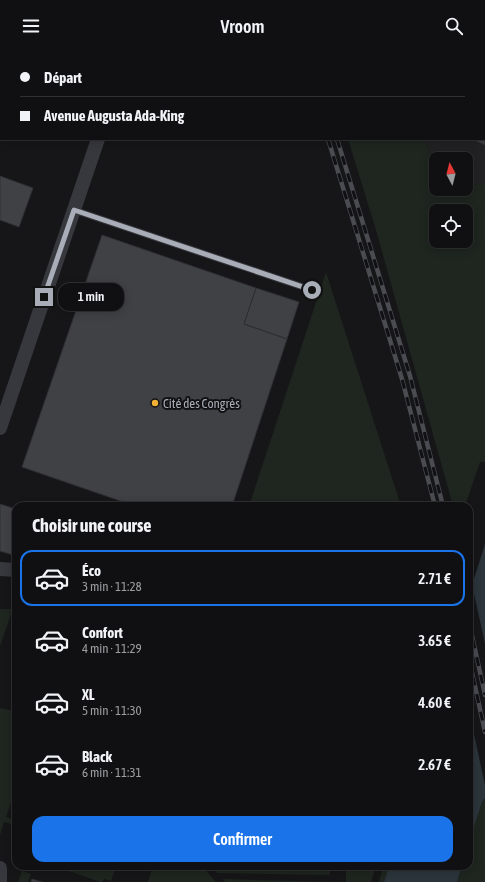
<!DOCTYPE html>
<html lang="fr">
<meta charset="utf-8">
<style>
:root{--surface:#101012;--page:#19191b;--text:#f1f3f6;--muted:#9c9d9f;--line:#303032;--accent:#1a73e8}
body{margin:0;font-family:"Asap Condensed",sans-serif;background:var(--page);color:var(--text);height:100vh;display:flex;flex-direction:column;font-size:15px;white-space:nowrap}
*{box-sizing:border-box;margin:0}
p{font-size:13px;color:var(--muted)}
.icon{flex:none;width:22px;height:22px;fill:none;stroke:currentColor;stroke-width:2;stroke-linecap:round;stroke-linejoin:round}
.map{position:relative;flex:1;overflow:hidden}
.drawer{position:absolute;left:12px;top:450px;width:461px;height:368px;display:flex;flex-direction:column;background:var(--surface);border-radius:12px;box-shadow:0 2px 10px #0003,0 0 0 1px var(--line)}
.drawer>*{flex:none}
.hud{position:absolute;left:0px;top:0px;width:485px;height:88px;box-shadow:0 2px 10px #0003,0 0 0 1px var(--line);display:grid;align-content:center;height:88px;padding:0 20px;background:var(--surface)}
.needle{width:26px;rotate:353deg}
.fabs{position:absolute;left:429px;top:100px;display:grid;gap:8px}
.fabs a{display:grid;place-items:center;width:44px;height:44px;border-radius:8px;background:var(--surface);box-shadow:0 2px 10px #0003,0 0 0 1px var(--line);font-size:20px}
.end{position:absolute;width:18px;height:18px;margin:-9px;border:5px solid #a8adb8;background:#111;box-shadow:0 0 0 2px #111}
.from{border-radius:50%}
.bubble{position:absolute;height:28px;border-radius:12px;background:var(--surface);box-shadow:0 2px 10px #0003,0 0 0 1px var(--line);font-size:13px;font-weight:600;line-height:28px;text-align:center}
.hud b{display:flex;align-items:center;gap:14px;height:38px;font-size:15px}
.hud b+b{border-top:1px solid var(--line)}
.hud i{width:10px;height:10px;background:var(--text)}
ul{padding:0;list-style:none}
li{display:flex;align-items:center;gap:12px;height:56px;margin:0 8px 6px;padding:0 12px;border:2px solid transparent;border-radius:12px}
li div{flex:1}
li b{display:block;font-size:15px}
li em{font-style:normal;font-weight:600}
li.active{border-color:var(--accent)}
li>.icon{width:36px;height:36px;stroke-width:1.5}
h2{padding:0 20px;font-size:18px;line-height:48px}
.button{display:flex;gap:8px;margin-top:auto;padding:8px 20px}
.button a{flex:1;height:46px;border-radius:12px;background:var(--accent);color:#fff;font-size:16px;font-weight:600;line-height:46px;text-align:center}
header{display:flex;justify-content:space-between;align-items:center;height:52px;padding:0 20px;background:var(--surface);font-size:18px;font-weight:600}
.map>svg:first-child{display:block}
.built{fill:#222225}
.green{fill:#1e261f;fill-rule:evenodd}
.water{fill:#2c353c}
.pier{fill:#161618}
.building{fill:#404145;stroke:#303034}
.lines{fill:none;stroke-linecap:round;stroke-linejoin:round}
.lane{stroke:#37383d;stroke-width:7}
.street{stroke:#37383d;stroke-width:14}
.rail-casing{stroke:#4a4c52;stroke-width:4.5}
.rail{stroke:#111113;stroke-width:3;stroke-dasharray:9;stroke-linecap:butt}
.route{stroke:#a8adb8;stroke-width:5}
.poi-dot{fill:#f2b134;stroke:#111113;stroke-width:1.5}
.labels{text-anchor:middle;stroke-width:4;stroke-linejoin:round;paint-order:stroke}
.poi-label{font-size:13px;fill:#a8adb8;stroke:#111113;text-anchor:start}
</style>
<header><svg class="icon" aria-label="menu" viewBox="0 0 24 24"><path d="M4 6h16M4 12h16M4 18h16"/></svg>Vroom<svg class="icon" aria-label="search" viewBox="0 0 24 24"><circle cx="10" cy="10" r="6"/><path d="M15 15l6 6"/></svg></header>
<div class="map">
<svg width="485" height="830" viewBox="0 0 485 830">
<rect width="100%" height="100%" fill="#161618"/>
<path class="built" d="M387 0H485V131L466 135V107H436V115L424 87H484V1Z"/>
<path class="green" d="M320 0H387V1H321Z
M348 87H424L436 115V137H445L446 139 466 137V135L485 131V410H480L465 454H453L376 178ZM436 159H466V189H436Z
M326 220 401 454H249Z
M0 557H13L0 594Z
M0 656 16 659V736L6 765 16 768 15 773 4 770 0 783Z
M485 746V830H457L462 814H469V791L482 750Z
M55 814H116L111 829 104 827 102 830H100Z
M153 814H202L216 830H148Z
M211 814H330V823L217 821Z
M346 814H376L371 830H346Z
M383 814H389L384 830H379Z
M22 819 31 822 28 830H18Z
M223 827 329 830H225Z"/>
<path class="water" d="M485 492V746L482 750 469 791V543Z
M389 814H462L457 830H384Z"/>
<path class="pier" d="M471 528 485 592V733L469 659V536Z"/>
<path class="building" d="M484 69 485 70V93L472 87H484Z
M0 124 33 136 19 175 0 168Z
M102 183 256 236 244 272 287 287 232 454H135L22 415Z
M256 236 299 250 287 287 244 272Z
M0 452 16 457V504L0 499Z
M32 827 42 830H31Z"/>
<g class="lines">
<path class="lane" d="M74 158 312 238"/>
<path class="street" d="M449 0V1
M127 1V0
M0 376 98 87
M0 517 16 518
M0 816V829"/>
<g class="rail-casing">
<path id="rail" d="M301 0V1
M310 0V1
M328 87 402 327 435 454
M337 87 410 324 443 454
M469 570 485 643
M469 607 485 680"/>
</g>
<use href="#rail" class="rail"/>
</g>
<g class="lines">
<path class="route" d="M44 245 74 158 312 238"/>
</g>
<circle class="poi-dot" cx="155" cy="351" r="4"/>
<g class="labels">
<g class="poi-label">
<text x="163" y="356">Cité des Congrès</text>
</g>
</g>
</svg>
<div class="fabs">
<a><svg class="needle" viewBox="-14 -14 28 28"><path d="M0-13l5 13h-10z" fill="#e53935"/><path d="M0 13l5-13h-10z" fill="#9c9d9f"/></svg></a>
<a><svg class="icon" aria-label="locate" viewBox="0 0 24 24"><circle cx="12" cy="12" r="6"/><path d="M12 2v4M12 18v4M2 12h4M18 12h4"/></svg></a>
</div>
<i class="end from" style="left:312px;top:238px"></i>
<i class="end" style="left:44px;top:245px"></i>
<div class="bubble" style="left:58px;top:231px;width:66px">1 min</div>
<div class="hud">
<b><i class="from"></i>Départ</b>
<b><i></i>Avenue Augusta Ada-King</b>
</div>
<section class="drawer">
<h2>Choisir une course</h2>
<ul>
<li class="active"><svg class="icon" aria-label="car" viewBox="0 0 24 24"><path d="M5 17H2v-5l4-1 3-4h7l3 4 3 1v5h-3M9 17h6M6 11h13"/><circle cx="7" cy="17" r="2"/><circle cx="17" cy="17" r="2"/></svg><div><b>Éco</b><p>3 min · 11:28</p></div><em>2.71 €</em></li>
<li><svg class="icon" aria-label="car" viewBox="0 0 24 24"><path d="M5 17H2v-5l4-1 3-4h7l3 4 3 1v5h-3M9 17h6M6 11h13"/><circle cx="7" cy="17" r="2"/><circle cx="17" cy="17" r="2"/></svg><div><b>Confort</b><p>4 min · 11:29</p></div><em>3.65 €</em></li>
<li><svg class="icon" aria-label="car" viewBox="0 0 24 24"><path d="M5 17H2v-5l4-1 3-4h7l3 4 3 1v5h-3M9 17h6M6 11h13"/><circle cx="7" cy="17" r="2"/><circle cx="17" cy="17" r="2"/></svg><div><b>XL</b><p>5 min · 11:30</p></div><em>4.60 €</em></li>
<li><svg class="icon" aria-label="car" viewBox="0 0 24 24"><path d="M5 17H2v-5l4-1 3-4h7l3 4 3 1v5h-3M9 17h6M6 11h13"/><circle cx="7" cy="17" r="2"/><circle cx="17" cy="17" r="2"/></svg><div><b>Black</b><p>6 min · 11:31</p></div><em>2.67 €</em></li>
</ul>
<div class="button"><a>Confirmer</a></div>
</section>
</div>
